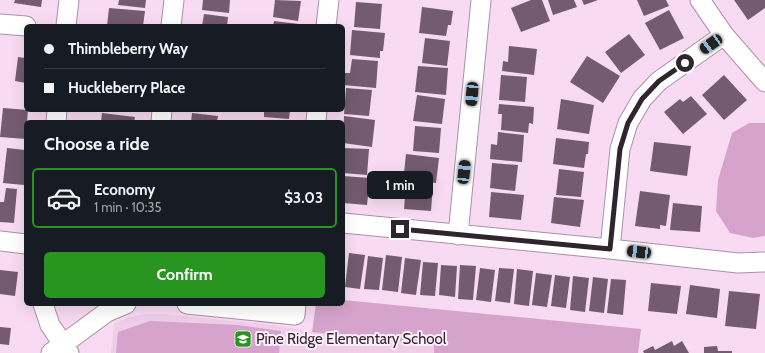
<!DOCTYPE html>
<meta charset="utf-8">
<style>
:root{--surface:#171b24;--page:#242831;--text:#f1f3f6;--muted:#9ea1a6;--line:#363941;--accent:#279520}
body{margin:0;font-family:Cabin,sans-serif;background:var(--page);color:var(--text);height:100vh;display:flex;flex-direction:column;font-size:15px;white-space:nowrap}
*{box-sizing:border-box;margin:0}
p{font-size:13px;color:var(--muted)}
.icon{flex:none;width:22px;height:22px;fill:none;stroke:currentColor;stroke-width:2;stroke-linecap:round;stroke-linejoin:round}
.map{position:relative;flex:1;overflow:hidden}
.panel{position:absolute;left:24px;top:120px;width:321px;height:186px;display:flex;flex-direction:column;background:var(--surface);border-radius:6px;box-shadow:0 4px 16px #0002}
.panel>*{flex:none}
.top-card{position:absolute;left:24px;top:24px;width:321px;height:88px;border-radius:6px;box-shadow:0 4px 16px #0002;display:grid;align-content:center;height:88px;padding:0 20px;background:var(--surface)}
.end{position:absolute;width:18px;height:18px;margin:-9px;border:5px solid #2f252d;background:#fff;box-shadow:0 0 0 2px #fff}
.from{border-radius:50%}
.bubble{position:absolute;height:28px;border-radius:6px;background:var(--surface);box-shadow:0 4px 16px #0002;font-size:13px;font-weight:800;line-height:28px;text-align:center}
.car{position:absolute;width:12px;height:24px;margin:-12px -6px;border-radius:5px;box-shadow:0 0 3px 1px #0007;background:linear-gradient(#222 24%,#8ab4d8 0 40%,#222 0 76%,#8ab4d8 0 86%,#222 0)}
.top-card b{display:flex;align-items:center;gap:14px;height:38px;font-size:15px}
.top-card b+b{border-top:1px solid var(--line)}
.top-card i{width:10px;height:10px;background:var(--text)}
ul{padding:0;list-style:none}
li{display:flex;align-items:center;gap:12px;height:60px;margin:0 8px 6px;padding:0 12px;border:2px solid var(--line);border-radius:6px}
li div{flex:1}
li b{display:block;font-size:15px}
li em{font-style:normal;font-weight:800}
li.current{border-color:var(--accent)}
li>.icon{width:36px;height:36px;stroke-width:1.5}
h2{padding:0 20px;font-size:18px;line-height:48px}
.button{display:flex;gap:8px;margin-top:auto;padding:8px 20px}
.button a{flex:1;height:46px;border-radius:6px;background:var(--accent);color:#fff;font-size:16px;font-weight:800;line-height:46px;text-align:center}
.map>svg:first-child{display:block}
.built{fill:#f0cde9}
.green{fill:#d6a3cc}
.building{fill:#745b6f}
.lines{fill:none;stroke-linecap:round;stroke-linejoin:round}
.minor-casing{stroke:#ab90a6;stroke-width:21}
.minor{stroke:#fff;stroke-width:19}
.route{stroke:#2f252d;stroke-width:5}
.labels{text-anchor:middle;stroke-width:4;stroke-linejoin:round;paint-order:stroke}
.poi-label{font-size:15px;fill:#2f252d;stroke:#feedfa;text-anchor:start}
</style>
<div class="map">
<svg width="765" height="353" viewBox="0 0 765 353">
<rect width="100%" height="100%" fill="#f8dbf2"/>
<path class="built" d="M145 314H162L274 325 312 332 435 345 434 353H111L114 324 129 317Z"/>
<path class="green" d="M749 123H765V236L753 238 730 233 716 211 718 180 732 133Z
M343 300 641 329 638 353H434V345L312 332 316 304H343Z
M150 321 237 325 281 331 279 353H116L118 332Z"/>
<path class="building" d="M15 0H42L41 7 14 3Z
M119 0H146L145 8 118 5Z
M203 0H230L229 13 202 10Z
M275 0 301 1 298 21 273 17Z
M531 0H542L550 21 521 32 511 8Z
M548 0H574L577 7 553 15Z
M582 0H598L584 5Z
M637 0H666L669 6 644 16Z
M734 0H765V8L748 20Z
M356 2 382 4 380 29 354 27Z
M422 7 453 11 451 25H448L446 36 419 33Z
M109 8 145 11 143 26H107Z
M669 10 684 38 660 50 645 23Z
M204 14 228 17 227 26H202Z
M274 21 299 24V26H273Z
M352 30 385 33 383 51H380V58L350 55Z
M629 34 645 55 621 73 605 52Z
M425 38 450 41 447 66 422 63Z
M509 46 537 49 534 75 502 71 503 61 508 62Z
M587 56 620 76 603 103 570 82Z
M18 57 26 58V83L15 81Z
M352 59 378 61 376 88 343 85 344 73H350Z
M418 66 448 68 446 95 415 92Z
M501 75 527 77 525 102 499 100Z
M724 75 747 100 724 120 702 95Z
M346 88 372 90 369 116 344 114Z
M417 95 445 99 442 124 413 121Z
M691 96 707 114 683 134 664 112 680 99 683 102Z
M561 99 594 105 589 134 557 129Z
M499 104 534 107 533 124 529 123 528 133 501 130 502 114H498Z
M3 108 28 110 27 122H26V139L0 137Z
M264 110H290L289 119 264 117Z
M102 113 135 117 134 122H101Z
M192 113 218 116 217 122H191Z
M344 116 375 120 372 147 343 143Z
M415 126 441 128 439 153 413 151Z
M498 132 524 135 522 162 490 159 491 144 497 145Z
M556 138 589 142 588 154H586L584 168 553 164Z
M654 142 691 146 687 176 650 171Z
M7 148 25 150 24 161H26V170L24 185 3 183Z
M343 148 369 149 367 175 343 173Z
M406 154 439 158 436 183 406 180 407 173H404Z
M492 163 518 165 515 191 490 188Z
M559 169 584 172 581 197 556 195Z
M343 176 370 178 367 205 343 203Z
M406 184 433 186 431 211 404 209Z
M6 188 17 189 14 223 0 222V202H4Z
M640 191 670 195 666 226 660 225V229L635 226Z
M491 192 524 195 521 220 489 217Z
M554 197 584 200 580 227 551 223Z
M673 203 702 206 700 232 670 230Z
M349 253 365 255 360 289 345 287Z
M386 255 402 257 398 292 382 290Z
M368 256 383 258 379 290 364 289Z
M405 258 421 260 416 295 401 293Z
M423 262 438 263 435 296 420 295Z
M441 265 457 266 455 297 439 295Z
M460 265 476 266 473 300 458 299Z
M480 268 495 270 491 302 476 300Z
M499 268 514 269 510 303 495 301Z
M517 269 533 271 529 306 514 304Z
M0 270 18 272 15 296 0 294Z
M536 273 552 275 547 307 532 305Z
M555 275 570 277 566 308 551 306Z
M573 276 589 278 585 312 570 310Z
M593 277 608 279 604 313 589 311Z
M611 279 626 280 623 315 607 313Z
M651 283 681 286 677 314 648 311Z
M690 285 720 289 717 318 686 314Z
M729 291 760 294 756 329 725 326Z
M0 327 11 328 9 345 0 344Z
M672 341 674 346 682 341 689 353H644L643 351 653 346 655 350Z
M717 346 718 351H732V353H704V347Z"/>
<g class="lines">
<g class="minor-casing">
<path id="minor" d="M700 0 724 35 765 82
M0 24 26 26
M66 26 69 0
M171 26 174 0
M326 26 329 0
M56 122 57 110
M161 122 162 110
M316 122 317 110
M343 223 610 249 738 263 765 262
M458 235 481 0
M0 241 26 244
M610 249 620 149 628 123 642 99 659 81 724 35
M43 304 50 325 69 353
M187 304 295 315 296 304
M51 353 107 312 126 304"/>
</g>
<use href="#minor" class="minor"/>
</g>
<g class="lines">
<path class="route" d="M400 229 610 249 620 149 628 123 642 99 659 81 685 63"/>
</g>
<defs>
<g id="school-square" transform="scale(0.9)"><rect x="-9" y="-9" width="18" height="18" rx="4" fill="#279520" stroke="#feedfa"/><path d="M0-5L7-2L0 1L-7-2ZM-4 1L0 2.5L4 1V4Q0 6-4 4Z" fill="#fff"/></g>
</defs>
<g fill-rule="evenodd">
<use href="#school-square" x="243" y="339"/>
</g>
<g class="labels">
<g class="poi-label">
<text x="256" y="344">Pine Ridge Elementary School</text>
</g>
</g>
</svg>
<i class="end from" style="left:685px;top:63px"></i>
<i class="end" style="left:400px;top:229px"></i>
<div class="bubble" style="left:367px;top:171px;width:66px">1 min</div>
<i class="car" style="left:711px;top:44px;rotate:235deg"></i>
<i class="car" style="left:472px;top:94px;rotate:185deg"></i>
<i class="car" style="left:464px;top:172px;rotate:6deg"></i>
<i class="car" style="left:639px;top:252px;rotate:277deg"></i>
<div class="top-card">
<b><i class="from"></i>Thimbleberry Way</b>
<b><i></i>Huckleberry Place</b>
</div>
<section class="panel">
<h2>Choose a ride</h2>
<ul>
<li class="current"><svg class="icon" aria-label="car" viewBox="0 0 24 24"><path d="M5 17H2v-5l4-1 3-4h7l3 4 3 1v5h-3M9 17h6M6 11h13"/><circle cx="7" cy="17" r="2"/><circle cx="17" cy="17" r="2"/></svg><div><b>Economy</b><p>1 min · 10:35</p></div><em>$3.03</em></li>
</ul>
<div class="button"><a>Confirm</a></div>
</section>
</div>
